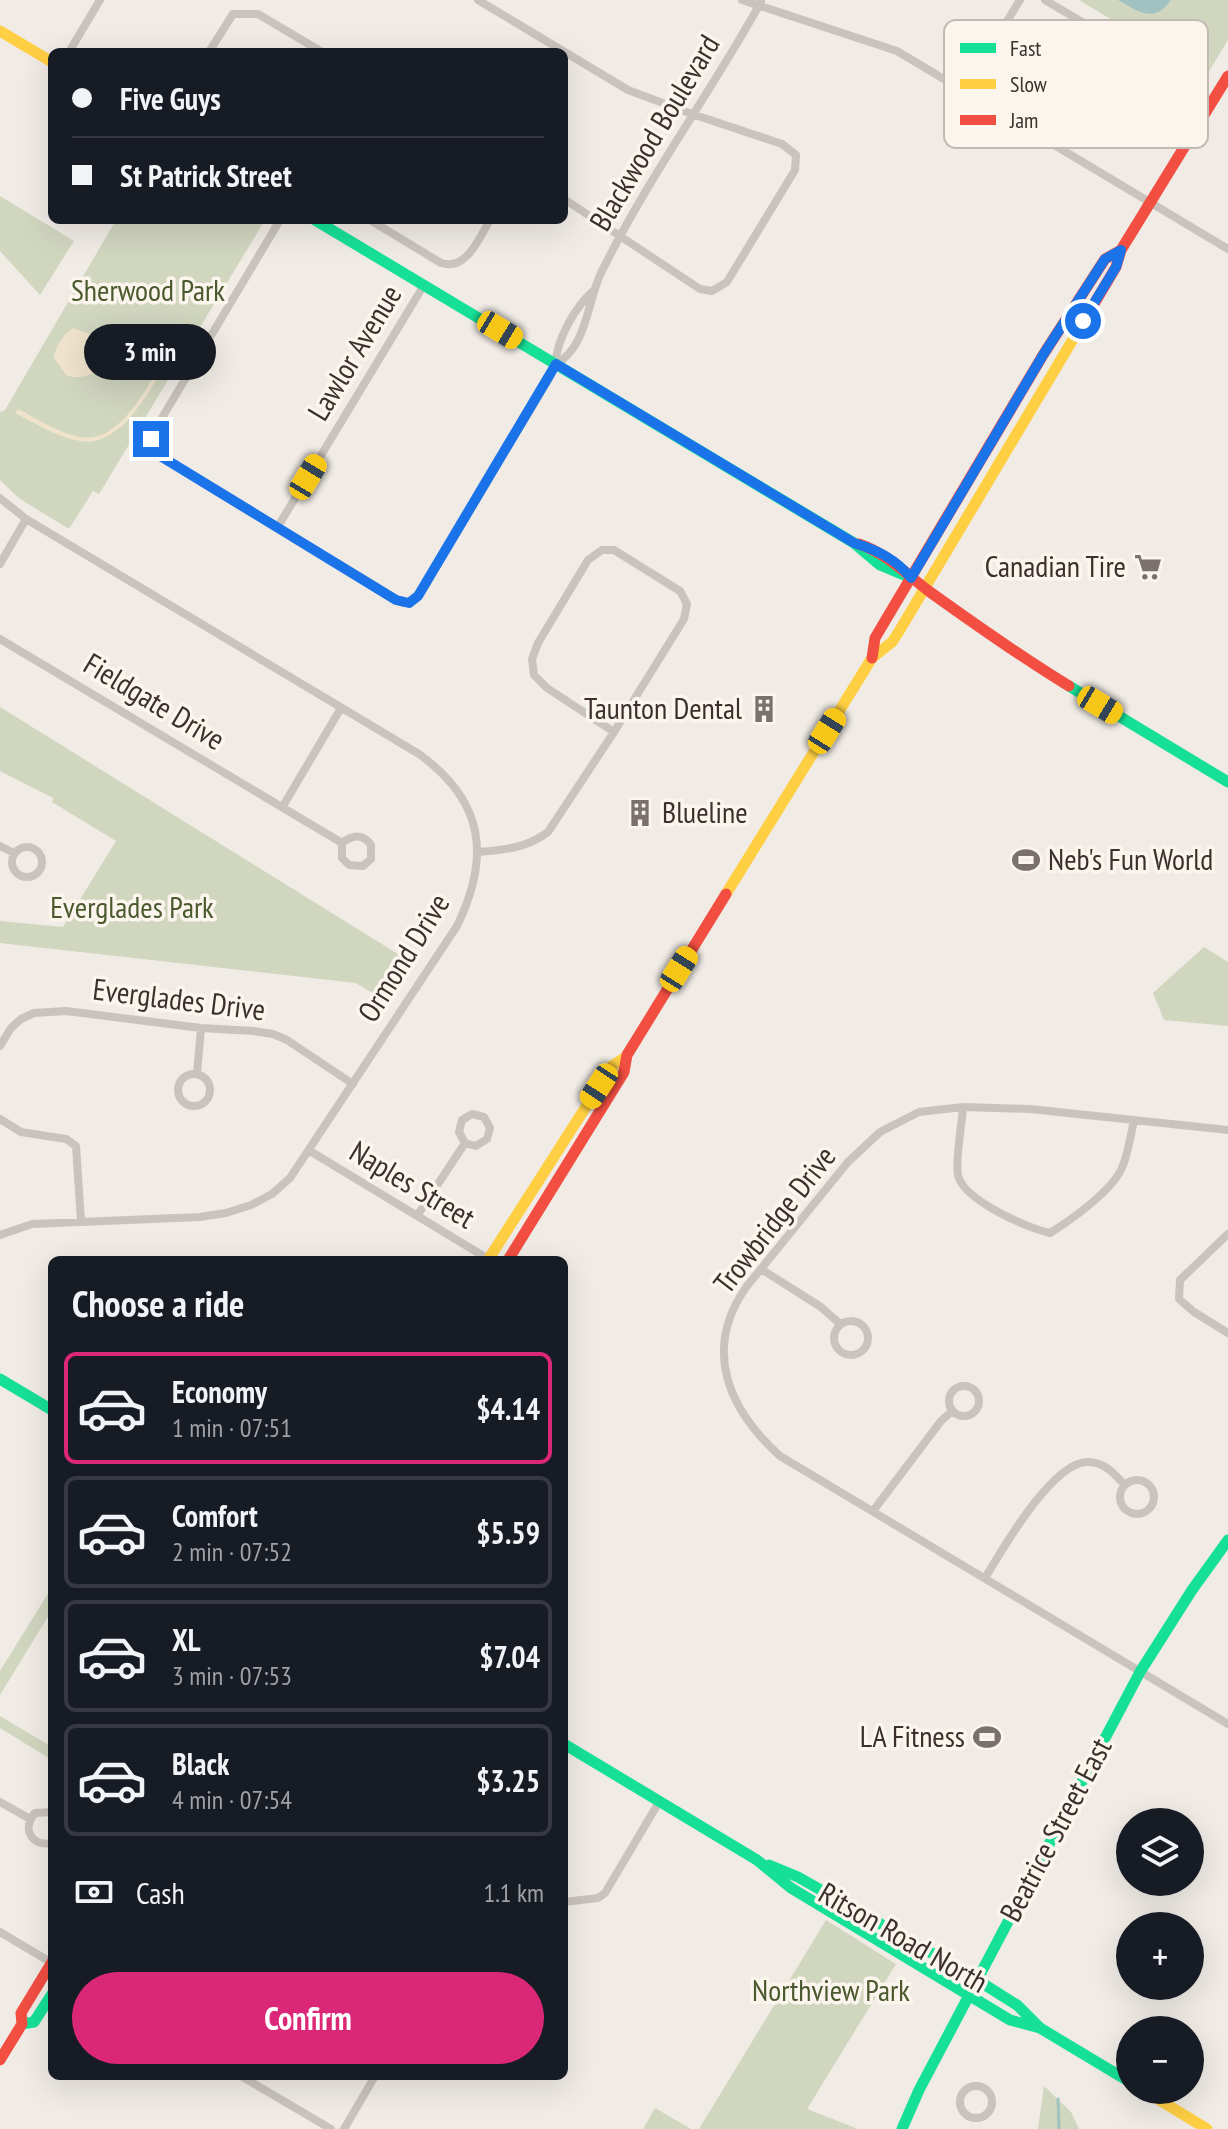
<!DOCTYPE html>
<meta charset="utf-8">
<style>
:root{--surface:#171b24;--page:#20242c;--text:#f1f3f6;--muted:#9ea1a6;--line:#363941;--accent:#db2777}
body{margin:0;font-family:"PT Sans Narrow",sans-serif;background:var(--page);color:var(--text);height:100vh;display:flex;flex-direction:column;font-size:30px;white-space:nowrap}
*{box-sizing:border-box;margin:0}
p{font-size:26px;color:var(--muted)}
.icon{flex:none;width:44px;height:44px;fill:none;stroke:currentColor;stroke-width:2;stroke-linecap:round;stroke-linejoin:round}
.map{position:relative;flex:1;overflow:hidden}
.drawer{position:absolute;left:48px;top:1256px;width:520px;height:824px;display:flex;flex-direction:column;background:var(--surface);border-radius:12px;box-shadow:0 8px 32px #0002}
.drawer>*{flex:none}
.hud{position:absolute;left:48px;top:48px;width:520px;height:176px;border-radius:12px;box-shadow:0 8px 32px #0002;display:grid;align-content:center;height:176px;padding:0 24px;background:var(--surface)}
.controls{position:absolute;left:1116px;top:1808px;display:grid;gap:16px}
.controls a{display:grid;place-items:center;width:88px;height:88px;border-radius:50%;background:var(--surface);box-shadow:0 8px 32px #0002;font-size:40px}
.end{position:absolute;width:36px;height:36px;margin:-18px;border:10px solid #1a73e8;background:#fff;box-shadow:0 0 0 4px #fff}
.from{border-radius:50%}
.bubble{position:absolute;height:56px;border-radius:28px;background:var(--surface);box-shadow:0 8px 32px #0002;font-size:26px;font-weight:700;line-height:56px;text-align:center}
.car{position:absolute;width:24px;height:48px;margin:-24px -12px;border-radius:10px;box-shadow:0 0 6px 2px #0007;background:linear-gradient(#f5c518 24%,#345 0 40%,#f5c518 0 76%,#345 0 86%,#f5c518 0)}
.hud b{display:flex;align-items:center;gap:28px;height:76px;font-size:30px}
.hud b+b{border-top:2px solid var(--line)}
.hud i{width:20px;height:20px;background:var(--text)}
ul{padding:0;list-style:none}
li{display:flex;align-items:center;gap:24px;height:112px;margin:0 16px 12px;padding:0 8px;border:4px solid var(--line);border-radius:12px}
li div{flex:1}
li b{display:block;font-size:30px}
li em{font-style:normal;font-weight:700}
li.current{border-color:var(--accent)}
li>.icon{width:72px;height:72px;stroke-width:1.5}
h2{padding:0 24px;font-size:36px;line-height:96px}
.pay{display:flex;align-items:center;gap:20px;height:88px;padding:0 24px;font-size:30px}
.pay p{margin-inline-start:auto}
.primary-button{display:flex;gap:16px;margin-top:auto;padding:16px 24px}
.primary-button a{flex:1;height:92px;border-radius:48px;background:var(--accent);color:#fff;font-size:32px;font-weight:700;line-height:92px;text-align:center}
.map>svg:first-child{display:block}
.green{fill:#d1d6bf}
.sand{fill:#efe3cc}
.water{fill:#a1c2c1}
.lines{fill:none;stroke-linecap:round;stroke-linejoin:round}
.stream{stroke:#a1c2c1;stroke-width:3}
.street{stroke:#c9c3be;stroke-width:8}
.fast{stroke:#16e098;stroke-width:11}
.slow{stroke:#ffcf43;stroke-width:11}
.jam{stroke:#f24e42;stroke-width:11}
.route{stroke:#1a73e8;stroke-width:10}
.labels{text-anchor:middle;stroke-width:7;stroke-linejoin:round;paint-order:stroke}
.street-label{font-size:30px;fill:#3b302b;stroke:#fbf5ee}
.park-label{font-size:30px;fill:#4a5a2e;stroke:#fbf5ee}
.poi-label{font-size:30px;fill:#3b302b;stroke:#fbf5ee;text-anchor:end}
.key{fill:#fbf5ee;stroke:#c1bab4;stroke-width:2}
.key-label{font-size:22px;fill:#3b302b}
</style>
<div class="map">
<svg width="1228" height="2129" viewBox="0 0 1228 2129">
<rect width="100%" height="100%" fill="#f0ebe5"/>
<path class="green" d="M1079 0H1228V40L1194 96 1170 80C1181 74 1194 67 1195 52 1196 35 1179 25 1163 29 1154 31 1149 37 1139 36Z
M0 196 74 241 40 295 0 251Z
M116 220H265L99 494 93 491 69 529 20 499 0 480V412L5 410Z
M0 707 414 964 389 1003 356 983 0 943V921L63 927 116 841 52 802 53 798 0 771Z
M1204 947 1228 962V1026L1164 1020 1153 993Z
M52 1587V1610L0 1695V1671Z
M0 1716 52 1747V1760L0 1728Z
M826 1920 896 1964 807 2109 858 2129H699Z
M1044 2086 1071 2112 1079 2129H1038Z
M655 2108 691 2129H643Z"/>
<path class="sand" d="M74 328C83 333 94 333 101 342 116 364 87 384 66 375L54 358C55 346 65 332 74 328Z
M156 373 159 375C144 401 116 448 80 441 58 438 35 423 15 413L18 409C36 418 55 431 76 436 114 447 140 399 156 373Z"/>
<path class="water" d="M1118 0H1171C1154 24 1139 12 1118 0Z"/>
<g class="lines">
<path class="stream" d="M1058 2099 1059 2129"/>
<path class="street" d="M478 0 628 90 692 114 782 144 796 155 795 170 727 282 712 291 700 289 564 199
M742 0 897 51 1228 249
M1045 0 1126 48 1142 54 1148 65 1155 69 1170 66 1175 52 1168 41C1155 36 1147 42 1142 54
M69 52 100 0
M209 52 233 14H258L322 52
M964 91 1020 0
M280 220 153 433 151 444 157 454 403 603H409L418 596 550 377C554 368 555 362 557 353 562 331 576 307 592 292
M370 220 441 263C467 271 479 238 490 220
M556 364C587 347 587 302 601 273 647 179 710 94 761 2
M0 498 26 519 419 754C484 801 491 856 457 926L290 1178 272 1194 251 1205 226 1213 200 1217 32 1224 0 1235
M277 528 424 285
M0 564 26 519
M0 639 342 843V858L349 865 363 866 371 859V845C363 833 352 835 342 843
M283 806 341 708
M0 846 14 853
M12 862a15 15 0 1 1 30 0a15 15 0 1 1-30 0Z
M479 852C504 850 527 848 548 832L614 732 684 619 687 604 680 591 614 550H602L588 560 538 643 532 659 534 675 547 688 614 732
M0 1046 11 1028 21 1019 34 1013 66 1011 201 1028 253 1031 273 1034 287 1040 353 1084
M178 1090a16 16 0 1 1 32 0a16 16 0 1 1-32 0Z
M197 1074 201 1028
M963 1107C962 1124 955 1161 958 1175 963 1200 1027 1228 1050 1233 1071 1220 1109 1193 1121 1170 1128 1156 1130 1137 1134 1121
M0 1119 21 1132 66 1139 76 1146 81 1221
M1228 1130 1030 1109 963 1107 919 1112 880 1132 848 1162 747 1286C702 1349 728 1409 780 1456L1228 1724
M310 1151 490 1260
M417 1216 465 1143 459 1132 462 1120 472 1114 484 1117 490 1128 487 1139 476 1146 465 1143
M1228 1234 1180 1280 1179 1299 1194 1312 1228 1333
M761 1269 821 1307 839 1323
M834 1338a17 17 0 1 1 34 0a17 17 0 1 1-34 0Z
M949 1401a15 15 0 1 1 30 0a15 15 0 1 1-30 0Z
M1120 1497a17 17 0 1 1 34 0a17 17 0 1 1-34 0Z
M873 1511 941 1421 952 1411
M985 1578C1002 1550 1053 1460 1089 1462 1106 1463 1114 1474 1125 1485
M0 1802 30 1819
M52 1812 35 1813C21 1829 32 1847 52 1843
M564 1902 598 1898 605 1893 659 1802
M0 1932 52 1963
M241 2076 331 2129
M960 2102a16 16 0 1 1 32 0a16 16 0 1 1-32 0Z
M344 2129 375 2076"/>
<path class="fast" d="M315 220 854 543 880 565 911 578
M1069 686 1228 782
M0 1379 52 1410
M564 1744 757 1860 791 1888 1010 2020 1040 2028
M769 1865 798 1877 963 1971 1017 2005 1040 2028 1130 2082
M22 2024 34 2022 52 1994
M902 2129 919 2090 1140 1672 1192 1590 1228 1540"/>
<path class="slow" d="M0 31 52 62
M726 894 872 658 892 642 898 633 1088 314
M488 1260 612 1066 626 1057
M1143 2090 1207 2129"/>
<path class="jam" d="M1088 314 1116 267 1121 250 1228 76
M859 544C888 554 906 574 930 592 976 625 1021 657 1069 686
M872 658 875 638 1043 355 1105 259 1121 250
M508 1260 624 1072 627 1055 726 894
M0 2060 22 2024 21 2013 52 1962"/>
</g>
<g class="lines">
<path class="route" d="M151 439 153 449 157 454 396 600 409 603 418 596 556 364 854 543C877 550 896 559 911 578L1043 355 1105 259 1121 250 1116 267 1083 321"/>
</g>
<defs>
<g id="supermarket-bare" transform="scale(2.16)"><path d="M-6-5.5h2.5l.6 2H6L4.5 2H-2.5L-4.4-4H-6ZM-1.5 3.2a1.3 1.3 0 1 0 .1 0ZM3 3.2a1.3 1.3 0 1 0 .1 0Z" fill="#7a716c" stroke="#fbf5ee" stroke-width="2.5" paint-order="stroke"/></g>
<g id="building-bare" transform="scale(2.16)"><path d="M-4-6H4V6H1V3H-1V6H-4ZM-2.5-4.3h1.7v1.8h-1.7ZM.8-4.3h1.7v1.8H.8ZM-2.5-1h1.7V.8h-1.7ZM.8-1h1.7V.8H.8Z" fill="#7a716c" stroke="#fbf5ee" stroke-width="2.5" paint-order="stroke"/></g>
<g id="stadium-bare" transform="scale(2.16)"><path d="M0-5a6.5 5 0 1 0 0 10a6.5 5 0 1 0 0-10ZM-3.5-1.8h7v3.6h-7Z" fill="#7a716c" stroke="#fbf5ee" stroke-width="2.5" paint-order="stroke"/></g>
</defs>
<g fill-rule="evenodd">
<use href="#supermarket-bare" x="1148" y="567"/>
<use href="#building-bare" x="764" y="709"/>
<use href="#building-bare" x="640" y="813"/>
<use href="#stadium-bare" x="1026" y="860"/>
<use href="#stadium-bare" x="987" y="1737"/>
</g>
<g class="labels">
<g class="street-label">
<text transform="translate(655 133) rotate(-59)" y="10">Blackwood Boulevard</text>
<text transform="translate(355 353) rotate(-59)" y="10">Lawlor Avenue</text>
<text transform="translate(154 702) rotate(31)" y="10">Fieldgate Drive</text>
<text transform="translate(404 958) rotate(-58)" y="10">Ormond Drive</text>
<text transform="translate(179 1000) rotate(7)" y="10">Everglades Drive</text>
<text transform="translate(412 1185) rotate(31)" y="10">Naples Street</text>
<text transform="translate(775 1220) rotate(-52)" y="10">Trowbridge Drive</text>
<text transform="translate(1056 1830) rotate(-62)" y="10">Beatrice Street East</text>
<text transform="translate(903 1938) rotate(30)" y="10">Ritson Road North</text>
</g>
<g class="park-label">
<text x="148" y="301">Sherwood Park</text>
<text x="132" y="918">Everglades Park</text>
<text x="831" y="2001">Northview Park</text>
</g>
<g class="poi-label">
<text x="1126" y="577">Canadian Tire</text>
<text x="742" y="719">Taunton Dental</text>
<text x="662" y="823" text-anchor="start">Blueline</text>
<text x="1048" y="870" text-anchor="start">Neb's Fun World</text>
<text x="965" y="1747">LA Fitness</text>
</g>
</g>
<rect x="944" y="20" width="264" height="128" rx="12" class="key"/>
<rect x="960" y="43" width="36" height="10" fill="#16e098"/>
<rect x="960" y="79" width="36" height="10" fill="#ffcf43"/>
<rect x="960" y="115" width="36" height="10" fill="#f24e42"/>
<g class="key-label">
<text x="1010" y="56">Fast</text>
<text x="1010" y="92">Slow</text>
<text x="1010" y="128">Jam</text>
</g>
</svg>
<div class="controls">
<a><svg class="icon" aria-label="layers" viewBox="0 0 24 24"><path d="M12 4l9 5-9 5-9-5zM3 14l9 5 9-5"/></svg></a>
<a>+</a>
<a>−</a>
</div>
<i class="end from" style="left:1083px;top:321px"></i>
<i class="end" style="left:151px;top:439px"></i>
<div class="bubble" style="left:84px;top:324px;width:132px">3 min</div>
<i class="car" style="left:500px;top:330px;rotate:121deg"></i>
<i class="car" style="left:308px;top:477px;rotate:31deg"></i>
<i class="car" style="left:1100px;top:705px;rotate:121deg"></i>
<i class="car" style="left:827px;top:731px;rotate:32deg"></i>
<i class="car" style="left:679px;top:969px;rotate:32deg"></i>
<i class="car" style="left:599px;top:1086px;rotate:213deg"></i>
<div class="hud">
<b><i class="from"></i>Five Guys</b>
<b><i></i>St Patrick Street</b>
</div>
<section class="drawer">
<h2>Choose a ride</h2>
<ul>
<li class="current"><svg class="icon" aria-label="car" viewBox="0 0 24 24"><path d="M5 17H2v-5l4-1 3-4h7l3 4 3 1v5h-3M9 17h6M6 11h13"/><circle cx="7" cy="17" r="2"/><circle cx="17" cy="17" r="2"/></svg><div><b>Economy</b><p>1 min · 07:51</p></div><em>$4.14</em></li>
<li><svg class="icon" aria-label="car" viewBox="0 0 24 24"><path d="M5 17H2v-5l4-1 3-4h7l3 4 3 1v5h-3M9 17h6M6 11h13"/><circle cx="7" cy="17" r="2"/><circle cx="17" cy="17" r="2"/></svg><div><b>Comfort</b><p>2 min · 07:52</p></div><em>$5.59</em></li>
<li><svg class="icon" aria-label="car" viewBox="0 0 24 24"><path d="M5 17H2v-5l4-1 3-4h7l3 4 3 1v5h-3M9 17h6M6 11h13"/><circle cx="7" cy="17" r="2"/><circle cx="17" cy="17" r="2"/></svg><div><b>XL</b><p>3 min · 07:53</p></div><em>$7.04</em></li>
<li><svg class="icon" aria-label="car" viewBox="0 0 24 24"><path d="M5 17H2v-5l4-1 3-4h7l3 4 3 1v5h-3M9 17h6M6 11h13"/><circle cx="7" cy="17" r="2"/><circle cx="17" cy="17" r="2"/></svg><div><b>Black</b><p>4 min · 07:54</p></div><em>$3.25</em></li>
</ul>
<div class="pay"><svg class="icon" aria-label="cash" viewBox="0 0 24 24"><path d="M3 7h18v10H3z"/><circle cx="12" cy="12" r="2"/></svg>Cash<p>1.1 km</p></div>
<div class="primary-button"><a>Confirm</a></div>
</section>
</div>
